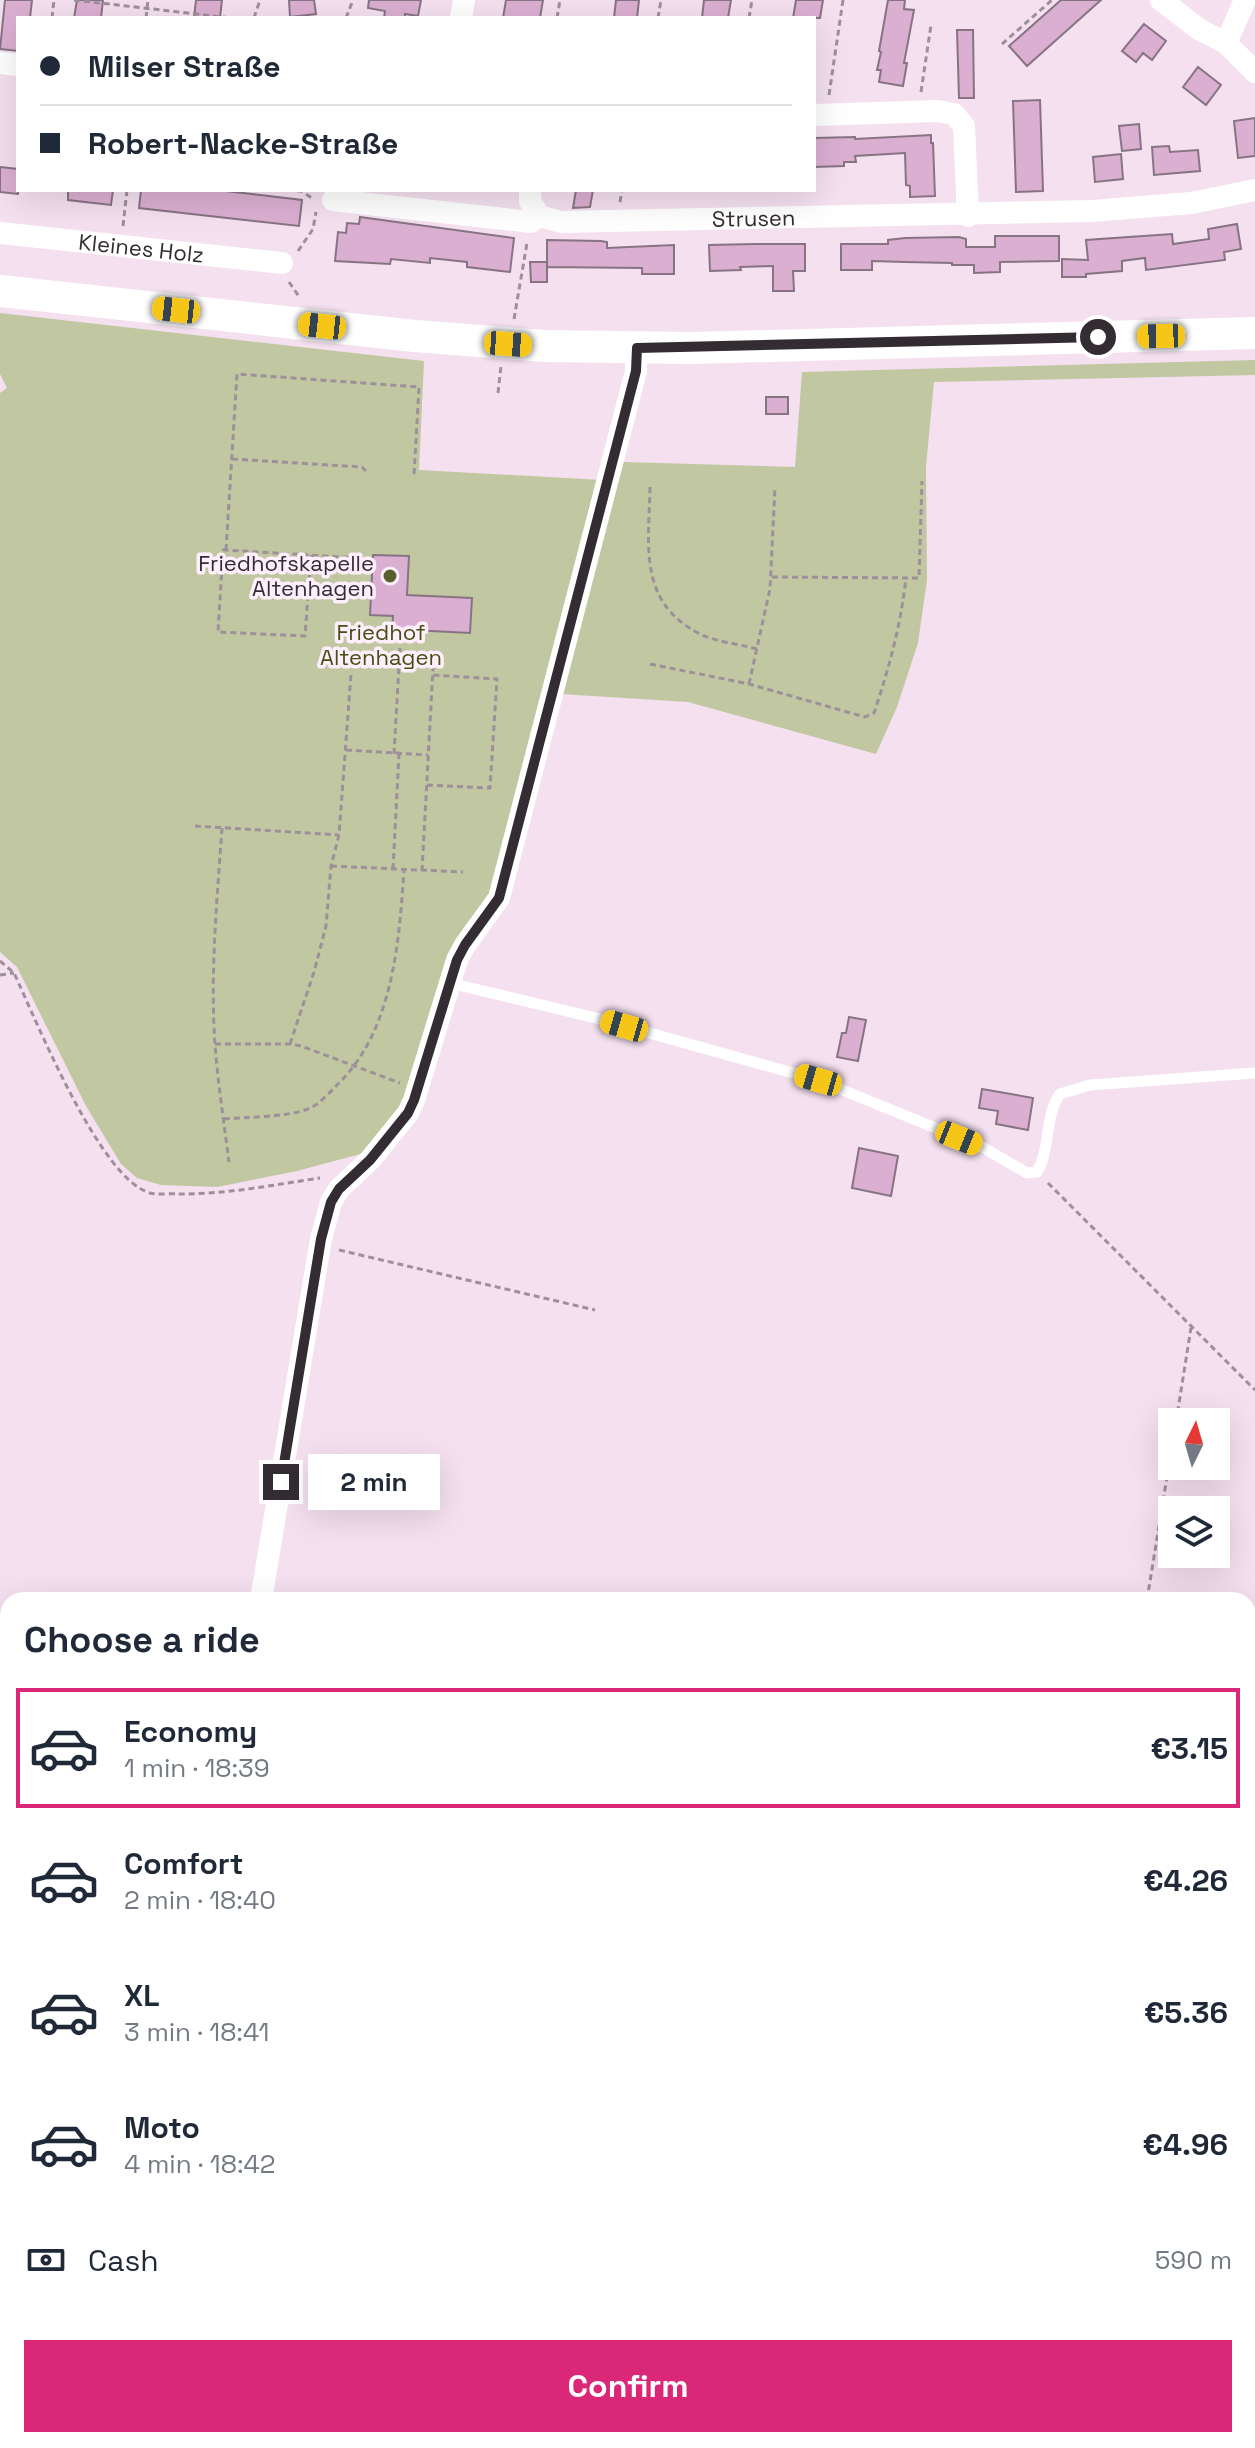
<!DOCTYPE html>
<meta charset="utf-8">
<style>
:root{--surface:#fff;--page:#f2f2f3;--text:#1f2937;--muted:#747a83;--line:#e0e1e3;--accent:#db2777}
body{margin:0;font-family:"Space Grotesk",sans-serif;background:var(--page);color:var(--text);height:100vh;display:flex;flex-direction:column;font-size:30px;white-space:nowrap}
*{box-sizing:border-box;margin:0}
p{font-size:26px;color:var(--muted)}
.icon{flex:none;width:44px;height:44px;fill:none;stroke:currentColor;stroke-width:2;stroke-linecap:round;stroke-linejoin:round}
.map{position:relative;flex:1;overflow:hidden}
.drawer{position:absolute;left:0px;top:1592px;width:1256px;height:856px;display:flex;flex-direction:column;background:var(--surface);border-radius:24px 24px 0 0;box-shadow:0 8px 32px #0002}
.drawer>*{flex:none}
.top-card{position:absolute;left:16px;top:16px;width:800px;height:176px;border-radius:0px;box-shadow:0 8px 32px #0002;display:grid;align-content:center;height:176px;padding:0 24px;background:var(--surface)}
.needle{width:52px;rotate:5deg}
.tools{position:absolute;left:1158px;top:1408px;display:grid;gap:16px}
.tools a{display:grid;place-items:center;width:72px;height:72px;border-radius:0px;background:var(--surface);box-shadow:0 8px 32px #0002;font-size:40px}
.end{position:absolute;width:36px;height:36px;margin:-18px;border:10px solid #332c32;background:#fff;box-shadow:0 0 0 4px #fff}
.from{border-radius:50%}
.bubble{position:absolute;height:56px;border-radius:0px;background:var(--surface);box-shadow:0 8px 32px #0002;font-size:26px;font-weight:700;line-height:56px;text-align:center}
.car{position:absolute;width:24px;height:48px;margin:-24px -12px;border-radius:10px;box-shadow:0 0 6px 2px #0007;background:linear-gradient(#f5c518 24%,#345 0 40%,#f5c518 0 76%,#345 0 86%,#f5c518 0)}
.top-card b{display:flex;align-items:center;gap:28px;height:76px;font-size:30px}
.top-card b+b{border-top:2px solid var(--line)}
.top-card i{width:20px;height:20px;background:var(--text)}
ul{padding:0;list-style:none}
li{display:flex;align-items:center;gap:24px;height:120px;margin:0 16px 12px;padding:0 8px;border:4px solid transparent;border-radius:0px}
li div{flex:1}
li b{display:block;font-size:30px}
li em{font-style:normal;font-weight:700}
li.active{border-color:var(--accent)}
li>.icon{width:72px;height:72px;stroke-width:1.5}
h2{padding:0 24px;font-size:36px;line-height:96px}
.pay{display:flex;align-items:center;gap:20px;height:88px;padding:0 24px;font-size:30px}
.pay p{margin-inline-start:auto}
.action{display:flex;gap:16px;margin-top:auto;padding:16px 24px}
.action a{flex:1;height:92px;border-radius:0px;background:var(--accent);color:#fff;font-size:32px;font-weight:700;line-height:92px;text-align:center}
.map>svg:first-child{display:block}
.green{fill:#c1c7a1}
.building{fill:#dbafd2;stroke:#877483;stroke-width:2}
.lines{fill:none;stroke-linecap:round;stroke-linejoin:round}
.path{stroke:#9e909b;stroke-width:3;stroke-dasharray:6 4;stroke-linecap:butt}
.service{stroke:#fff;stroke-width:11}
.minor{stroke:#fff;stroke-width:22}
.secondary{stroke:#fff;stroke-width:32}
.route{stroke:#332c32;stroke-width:10}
.poi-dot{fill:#585e2c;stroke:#ffeefb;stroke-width:3}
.labels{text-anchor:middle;stroke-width:7;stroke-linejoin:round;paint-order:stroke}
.street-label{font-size:22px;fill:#332c32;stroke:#ffeefb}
.poi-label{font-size:22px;fill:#332c32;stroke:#ffeefb;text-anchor:end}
.park-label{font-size:22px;fill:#484e13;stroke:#ffeefb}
</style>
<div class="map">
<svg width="1255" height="2448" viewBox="0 0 1255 2448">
<rect width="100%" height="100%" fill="#f4e0ef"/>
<path class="green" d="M0 313 424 361 419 470 602 480 491 900 407 1100 364 1153 297 1171 217 1187 161 1185 137 1178 121 1164 86 1106 17 967 0 952V393L7 388 0 374Z
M1255 360V375L934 382 926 466 927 580 918 643 897 707 876 754 688 702 561 694 623 462 795 467 802 372Z
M0 2051 8 2056V2440H107L98 2448H0Z
M166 2440H469L472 2448H147Z"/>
<path class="building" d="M5 0H32L30 18H18V51L0 49Z
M77 0H103L101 18H74Z
M196 0H222L220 18H194Z
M289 0H314L316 14 290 17Z
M369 0H421L418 16 405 14V18H384L385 11 368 8Z
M506 0H543L540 18H503Z
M616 0H639L637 18H614Z
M704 0H731L728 18H702Z
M796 0H823L820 18H793Z
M888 0H905L904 9 914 10 904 63H907L903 86 879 82 881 70H877L881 52 879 51Z
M1061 0H1101L1027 66 1009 46Z
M1144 24 1166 41 1152 60 1143 53 1136 62 1122 51Z
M957 30H973L974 98H959Z
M1198 67 1221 85 1206 105 1183 87Z
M1040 100 1043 191 1016 192 1013 101Z
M1255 118V156L1238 158 1234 121Z
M1139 124 1141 149 1122 151 1119 126Z
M931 135V143H933L935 196 910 197V186L906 185 905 153 855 156 856 162H844V166L814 167V138L855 137V139Z
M1169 146 1170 152 1198 150 1200 171 1154 175 1152 147Z
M1121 154 1123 179 1095 182 1093 157Z
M0 167 18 169V194L0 192Z
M68 190H113L111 205 68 200Z
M141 190H217L302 200 299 226 139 208Z
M576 190H593L590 207 573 208Z
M360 217 514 238 510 272 467 267V262L430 258V263L391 259 390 264 335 261 338 232 346 233 347 223 359 224Z
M1237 224 1241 249 1224 252 1225 260 1146 270 1145 258 1122 261V271L1086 274V277H1062V259L1088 260 1086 240 1172 234 1173 244 1209 239 1208 229Z
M995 236H1059V261L1000 262V272L974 273V265H952V263L905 262 872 261V270H841V244H888V240L905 238 959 237 966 239V247H995Z
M547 240 601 241 607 242V248L674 245V274H642V268L547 267Z
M756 244H805V271H793L794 291H773V266L740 267 741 270 710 271 709 245Z
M530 262H547V282H531Z
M766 397H788V414H766Z
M373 555 409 556 407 595 472 598 470 633 392 629 393 616 370 615Z
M849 1017 866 1020 858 1061 837 1057 842 1033H846Z
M982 1089 1033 1098 1028 1130 996 1124 998 1111 979 1108Z
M859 1148 898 1156 891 1196 852 1188Z"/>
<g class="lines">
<path class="path" d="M74 0 231 18
M52 18 54 0
M146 18 148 0
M254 18 260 0
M346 18 353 0
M557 18 560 0
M658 18 661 0
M749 18 752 0
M1002 44 1052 0
M921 92 931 25
M829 95 843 0
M287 190 301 191 312 198
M620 202 622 190
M123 226 127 190
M298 251 313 229 316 212
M289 282 300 298
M514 319 527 243
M498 393 501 366
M232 459 362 467 366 471
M650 487C649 547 637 603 702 635 718 642 739 644 757 649
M226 550 237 374 419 387 414 475
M311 555 305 636 218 632 223 550H226L359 558
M772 577 919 578 922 481
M650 664 749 684 865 717 874 713C889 668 901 625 906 577
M749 684 770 589 775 487
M346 750 428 755
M394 754 400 648
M427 785 490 788 497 679 433 675
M195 826 339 835
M222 828C217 900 210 973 215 1045 218 1084 224 1123 229 1162
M331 866 463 872
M393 869 399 754
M422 871 434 650
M0 961 14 973C37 1022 100 1179 150 1193 159 1195 171 1193 180 1194 228 1194 273 1185 320 1178
M0 975 14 973
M215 1044H290L301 1046 400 1083
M290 1044 314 972 326 926 331 866 339 835 351 674
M224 1119C246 1117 292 1117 310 1108 321 1103 330 1092 338 1084 393 1030 399 943 404 870
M1048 1183 1255 1390
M339 1250 595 1310
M1176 1422 1191 1328
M1147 1600 1172 1446
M135 2448 156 2440"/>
<path class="service" d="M450 983 596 1018 818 1080 982 1147 1027 1173 1037 1172C1051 1148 1044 1117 1060 1094L1090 1085 1255 1073
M1248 2306 1255 2313"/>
<g class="minor">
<path d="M1161 0 1200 30 1226 43 1255 72"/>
<path d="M461 18 464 0"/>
<path d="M1226 43 1245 0"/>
<path d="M0 63 18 65"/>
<path d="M814 115 938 111 954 114 964 126 968 216"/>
<path id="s1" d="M530 190V201L539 216 561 222 1092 211 1191 203 1255 190"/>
<path d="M333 200 531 222 539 216"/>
<path id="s2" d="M0 233 282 263"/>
<path d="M261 1600 321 1239 331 1202 339 1189 370 1160 408 1113 414 1100 457 960 465 945 499 898 636 371 637 348"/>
<path d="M110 2448 116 2440"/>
</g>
<path class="secondary" d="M0 291 415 336 544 346 692 348 1255 333"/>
</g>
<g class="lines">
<path class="route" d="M281 1482 321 1239 331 1202 339 1189 370 1160 408 1113 414 1100 457 960 465 945 499 898 636 371 637 348 1098 337"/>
</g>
<circle class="poi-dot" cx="390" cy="576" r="8"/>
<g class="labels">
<g class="street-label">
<text dy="8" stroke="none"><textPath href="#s1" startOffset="244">Strusen</textPath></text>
<text dy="8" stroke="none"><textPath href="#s2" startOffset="142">Kleines Holz</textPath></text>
</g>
<g class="poi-label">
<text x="374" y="571">Friedhofskapelle<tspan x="374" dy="25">Altenhagen</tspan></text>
</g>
<g class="park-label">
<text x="381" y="640">Friedhof<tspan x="381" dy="25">Altenhagen</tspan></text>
</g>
</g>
</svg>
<div class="tools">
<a><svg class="needle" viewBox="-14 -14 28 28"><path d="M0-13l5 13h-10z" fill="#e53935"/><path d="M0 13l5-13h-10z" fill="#747a83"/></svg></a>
<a><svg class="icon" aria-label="layers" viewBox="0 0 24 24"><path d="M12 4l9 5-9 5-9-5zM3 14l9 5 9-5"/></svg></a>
</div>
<i class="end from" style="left:1098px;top:337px"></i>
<i class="end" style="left:281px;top:1482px"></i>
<div class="bubble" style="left:308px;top:1454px;width:132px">2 min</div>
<i class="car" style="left:176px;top:310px;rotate:276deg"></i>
<i class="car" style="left:322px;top:326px;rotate:276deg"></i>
<i class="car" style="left:1161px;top:336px;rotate:269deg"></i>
<i class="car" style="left:508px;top:344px;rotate:94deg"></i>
<i class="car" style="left:624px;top:1026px;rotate:286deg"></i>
<i class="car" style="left:818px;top:1080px;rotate:286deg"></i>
<i class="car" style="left:959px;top:1138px;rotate:112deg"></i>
<div class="top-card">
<b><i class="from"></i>Milser Straße</b>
<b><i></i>Robert-Nacke-Straße</b>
</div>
<section class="drawer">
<h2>Choose a ride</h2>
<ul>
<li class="active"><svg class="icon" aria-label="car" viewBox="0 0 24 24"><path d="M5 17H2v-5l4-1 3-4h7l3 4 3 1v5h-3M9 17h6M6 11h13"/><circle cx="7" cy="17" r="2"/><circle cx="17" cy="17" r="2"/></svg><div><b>Economy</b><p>1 min · 18:39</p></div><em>€3.15</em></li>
<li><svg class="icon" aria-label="car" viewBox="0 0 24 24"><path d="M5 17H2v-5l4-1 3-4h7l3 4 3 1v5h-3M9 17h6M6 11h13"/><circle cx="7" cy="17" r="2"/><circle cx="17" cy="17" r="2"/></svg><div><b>Comfort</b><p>2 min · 18:40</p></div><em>€4.26</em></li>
<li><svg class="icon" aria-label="car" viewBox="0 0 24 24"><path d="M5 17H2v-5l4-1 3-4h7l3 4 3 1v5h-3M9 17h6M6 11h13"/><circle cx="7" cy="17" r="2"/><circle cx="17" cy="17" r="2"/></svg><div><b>XL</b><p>3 min · 18:41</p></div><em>€5.36</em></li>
<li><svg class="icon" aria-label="car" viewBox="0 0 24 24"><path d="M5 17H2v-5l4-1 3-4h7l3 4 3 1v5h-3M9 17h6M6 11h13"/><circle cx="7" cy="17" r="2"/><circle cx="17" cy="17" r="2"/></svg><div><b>Moto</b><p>4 min · 18:42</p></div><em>€4.96</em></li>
</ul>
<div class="pay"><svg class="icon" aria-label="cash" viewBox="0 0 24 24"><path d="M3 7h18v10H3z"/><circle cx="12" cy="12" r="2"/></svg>Cash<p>590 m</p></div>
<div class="action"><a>Confirm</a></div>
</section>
</div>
